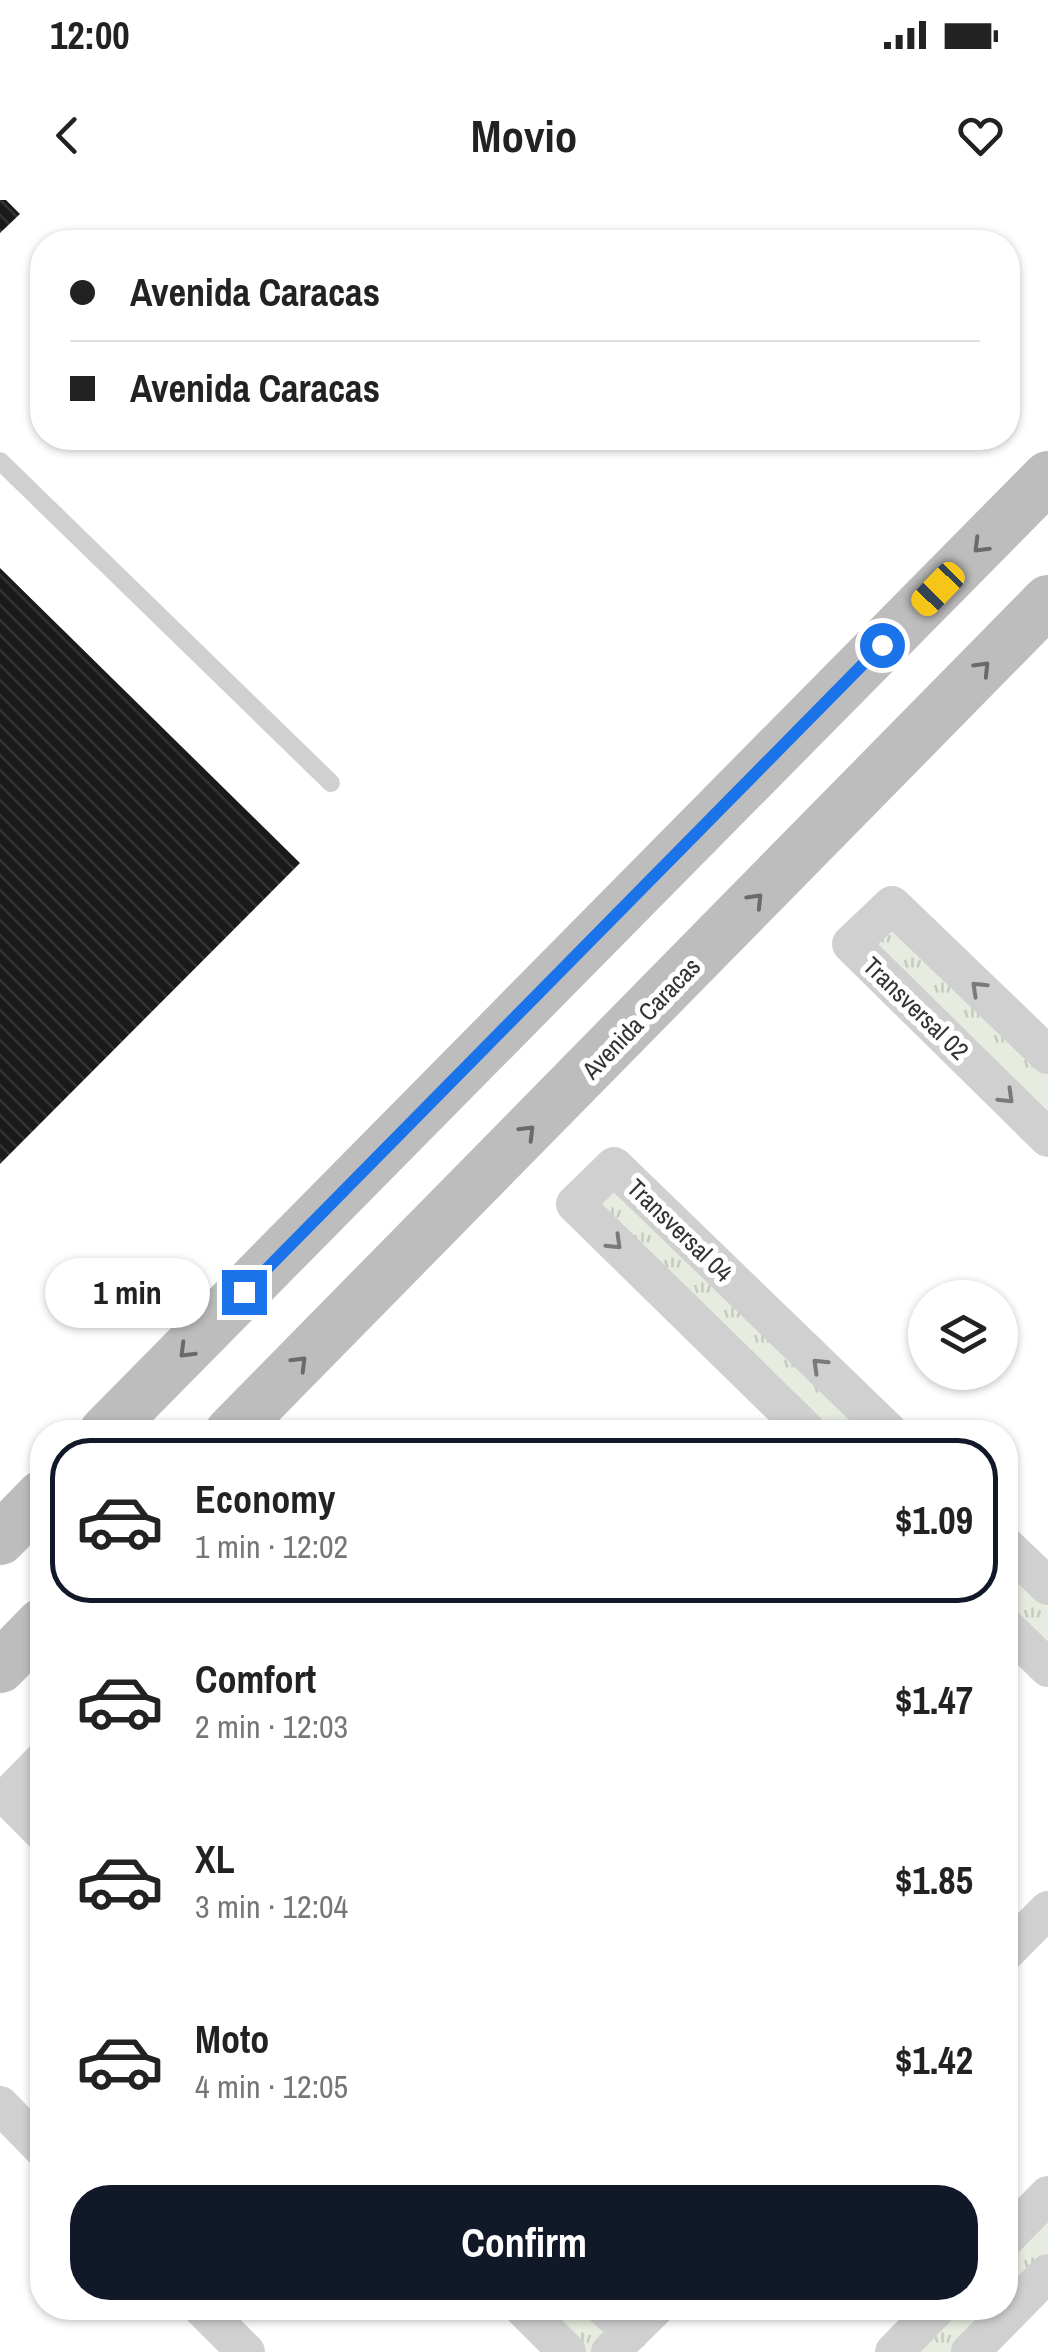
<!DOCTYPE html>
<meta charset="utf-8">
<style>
:root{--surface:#fff;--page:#f6f6f6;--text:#222;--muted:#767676;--line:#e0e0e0;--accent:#111827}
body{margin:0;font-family:"Archivo Narrow",sans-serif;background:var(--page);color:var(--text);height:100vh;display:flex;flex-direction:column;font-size:38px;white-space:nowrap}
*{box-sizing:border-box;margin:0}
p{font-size:32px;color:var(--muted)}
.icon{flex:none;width:55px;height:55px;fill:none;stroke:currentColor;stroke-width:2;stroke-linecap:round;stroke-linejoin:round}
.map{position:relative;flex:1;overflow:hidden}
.details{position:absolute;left:30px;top:1220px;width:988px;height:900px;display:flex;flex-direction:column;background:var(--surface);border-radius:40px;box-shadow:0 2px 8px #0004}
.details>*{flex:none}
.top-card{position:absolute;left:30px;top:30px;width:990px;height:220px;border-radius:40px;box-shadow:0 2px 8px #0004;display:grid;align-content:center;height:220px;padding:0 40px;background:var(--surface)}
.controls{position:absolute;left:908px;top:1080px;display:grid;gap:20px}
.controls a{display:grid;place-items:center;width:110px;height:110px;border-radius:50%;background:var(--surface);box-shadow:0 2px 8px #0004;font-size:50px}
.end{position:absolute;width:45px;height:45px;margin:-22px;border:12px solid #1a73e8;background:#fff;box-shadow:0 0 0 5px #fff}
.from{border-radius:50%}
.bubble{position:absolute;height:70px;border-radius:35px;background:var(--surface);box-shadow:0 2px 8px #0004;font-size:32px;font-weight:700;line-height:70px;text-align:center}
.car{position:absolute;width:30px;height:60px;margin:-30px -15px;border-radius:12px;box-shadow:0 0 8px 2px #0007;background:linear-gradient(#f5c518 24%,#345 0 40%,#f5c518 0 76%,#345 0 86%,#f5c518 0)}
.top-card b{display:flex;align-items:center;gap:35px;height:95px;font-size:38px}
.top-card b+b{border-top:2px solid var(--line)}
.top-card i{width:25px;height:25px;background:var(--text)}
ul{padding:18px 0 0;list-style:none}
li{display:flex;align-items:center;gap:30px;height:165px;margin:0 20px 15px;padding:0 20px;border:5px solid transparent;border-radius:40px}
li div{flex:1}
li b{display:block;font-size:38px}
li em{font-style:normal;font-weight:700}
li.selected{border-color:var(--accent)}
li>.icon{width:90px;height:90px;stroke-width:1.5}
.cta{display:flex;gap:20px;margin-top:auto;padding:20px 40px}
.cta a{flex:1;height:115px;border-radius:40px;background:var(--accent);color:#fff;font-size:40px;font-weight:700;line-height:115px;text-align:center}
.status{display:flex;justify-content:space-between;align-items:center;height:70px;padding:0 50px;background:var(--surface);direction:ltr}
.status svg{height:28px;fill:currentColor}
header{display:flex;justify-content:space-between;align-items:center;height:130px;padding:0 40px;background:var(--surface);font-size:45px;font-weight:700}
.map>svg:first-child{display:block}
.grass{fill:url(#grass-tufts)}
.building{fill:url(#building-back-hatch)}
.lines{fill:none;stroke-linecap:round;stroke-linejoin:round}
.lane{stroke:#d0d0d0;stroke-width:18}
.street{stroke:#d0d0d0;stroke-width:38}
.secondary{stroke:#bdbdbd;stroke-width:52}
.oneway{stroke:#6a6a6a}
.oneway2{stroke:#7a7a7a}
.route{stroke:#1a73e8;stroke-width:12}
.labels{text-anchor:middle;stroke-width:10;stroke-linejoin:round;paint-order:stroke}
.street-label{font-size:25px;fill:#333;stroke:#fff}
</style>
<div class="status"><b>12:00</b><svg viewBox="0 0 49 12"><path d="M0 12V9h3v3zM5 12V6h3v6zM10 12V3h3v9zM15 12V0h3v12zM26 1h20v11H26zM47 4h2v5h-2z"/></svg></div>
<header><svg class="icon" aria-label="back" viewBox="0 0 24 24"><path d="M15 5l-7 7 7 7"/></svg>Movio<svg class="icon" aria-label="heart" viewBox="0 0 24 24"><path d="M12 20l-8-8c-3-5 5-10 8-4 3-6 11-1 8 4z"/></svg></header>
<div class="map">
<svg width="1048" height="2152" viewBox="0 0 1048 2152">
<defs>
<pattern id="grass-tufts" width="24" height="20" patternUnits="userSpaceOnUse" patternTransform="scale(2.5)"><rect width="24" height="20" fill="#e6ecdf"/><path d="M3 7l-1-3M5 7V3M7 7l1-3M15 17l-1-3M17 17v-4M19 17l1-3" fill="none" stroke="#c6cbc0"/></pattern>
<pattern id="building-back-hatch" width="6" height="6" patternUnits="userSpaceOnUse" patternTransform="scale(2.5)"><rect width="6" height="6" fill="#1a1a1a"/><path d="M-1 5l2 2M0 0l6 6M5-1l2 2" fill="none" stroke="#333"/></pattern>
</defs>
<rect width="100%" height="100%" fill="#fff"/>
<path class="grass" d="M892 705 1048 855V938L851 744Z
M614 966 889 1232H808L575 1004Z
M1005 1345 1048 1386V1468L1005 1426Z
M1048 1996V2073L969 2152H894L938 2108H1005V2040Z
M523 2108H605L610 2152H568Z"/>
<path class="building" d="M0 0H6L20 14 0 33Z
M0 368 300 663 0 964Z"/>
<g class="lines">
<path class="lane" d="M0 261 331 583"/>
<path class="street" d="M1048 855 892 705 851 744 1048 938
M808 1232 575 1004 614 966 889 1232
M1005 1345 1048 1386
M1005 1426 1048 1468
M42 1561 7 1597 42 1632
M1005 1753 1048 1710
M0 1905 42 1948
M1005 2039 1048 1995
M202 2108 246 2152
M523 2108 567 2152
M605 2108 631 2132
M610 2152 655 2108
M894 2152 937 2108
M970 2152 1048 2073"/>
<path class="secondary" d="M105 1232 1048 277
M231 1232 1048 401
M0 1339 42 1296
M0 1467 42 1424"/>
</g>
<defs><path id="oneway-chevron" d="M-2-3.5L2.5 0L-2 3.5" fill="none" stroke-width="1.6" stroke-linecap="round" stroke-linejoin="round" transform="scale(2.5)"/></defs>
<g class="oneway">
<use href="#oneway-chevron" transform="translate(980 346) rotate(135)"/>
<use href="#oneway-chevron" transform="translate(983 468) rotate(-46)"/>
<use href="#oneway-chevron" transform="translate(756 700) rotate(-46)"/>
<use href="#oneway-chevron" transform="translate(528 932) rotate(-45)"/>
<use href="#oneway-chevron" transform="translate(186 1151) rotate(135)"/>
<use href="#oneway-chevron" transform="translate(300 1163) rotate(-45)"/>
</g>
<g class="oneway2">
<use href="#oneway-chevron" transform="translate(978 788) rotate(-136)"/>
<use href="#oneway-chevron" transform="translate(1007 897) rotate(44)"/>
<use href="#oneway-chevron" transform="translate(615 1043) rotate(44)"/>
<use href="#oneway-chevron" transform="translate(819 1165) rotate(-136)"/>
</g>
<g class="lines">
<path class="route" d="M244 1092 882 445"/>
</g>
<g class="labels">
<g class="street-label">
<text transform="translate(916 808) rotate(44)" y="9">Transversal 02</text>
<text transform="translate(641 818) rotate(-46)" y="9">Avenida Caracas</text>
<text transform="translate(680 1030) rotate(44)" y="9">Transversal 04</text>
</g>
</g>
</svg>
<div class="controls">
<a><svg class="icon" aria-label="layers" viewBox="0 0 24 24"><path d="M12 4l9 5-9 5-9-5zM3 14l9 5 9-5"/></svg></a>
</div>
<i class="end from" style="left:882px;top:445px"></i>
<i class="end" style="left:244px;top:1092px"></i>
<div class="bubble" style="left:45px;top:1058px;width:165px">1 min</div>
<i class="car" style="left:938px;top:389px;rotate:224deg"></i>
<div class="top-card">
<b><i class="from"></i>Avenida Caracas</b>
<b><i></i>Avenida Caracas</b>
</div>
<section class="details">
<ul>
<li class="selected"><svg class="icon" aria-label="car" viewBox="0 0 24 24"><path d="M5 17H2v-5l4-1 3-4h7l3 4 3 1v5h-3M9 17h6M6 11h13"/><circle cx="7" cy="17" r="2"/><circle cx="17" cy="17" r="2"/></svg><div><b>Economy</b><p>1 min · 12:02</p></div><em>$1.09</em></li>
<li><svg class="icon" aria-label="car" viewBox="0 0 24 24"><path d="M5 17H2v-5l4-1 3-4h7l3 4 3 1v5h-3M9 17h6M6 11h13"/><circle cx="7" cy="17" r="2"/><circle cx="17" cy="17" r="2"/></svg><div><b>Comfort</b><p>2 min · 12:03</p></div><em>$1.47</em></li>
<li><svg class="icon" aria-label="car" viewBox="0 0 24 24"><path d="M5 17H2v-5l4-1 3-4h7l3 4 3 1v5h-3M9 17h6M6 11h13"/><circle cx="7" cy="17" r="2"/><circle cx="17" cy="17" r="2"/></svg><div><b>XL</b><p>3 min · 12:04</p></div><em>$1.85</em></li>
<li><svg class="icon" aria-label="car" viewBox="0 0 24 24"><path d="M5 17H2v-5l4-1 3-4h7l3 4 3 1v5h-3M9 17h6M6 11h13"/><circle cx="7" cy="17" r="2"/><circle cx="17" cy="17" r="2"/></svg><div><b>Moto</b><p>4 min · 12:05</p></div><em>$1.42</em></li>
</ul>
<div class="cta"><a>Confirm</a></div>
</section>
</div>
